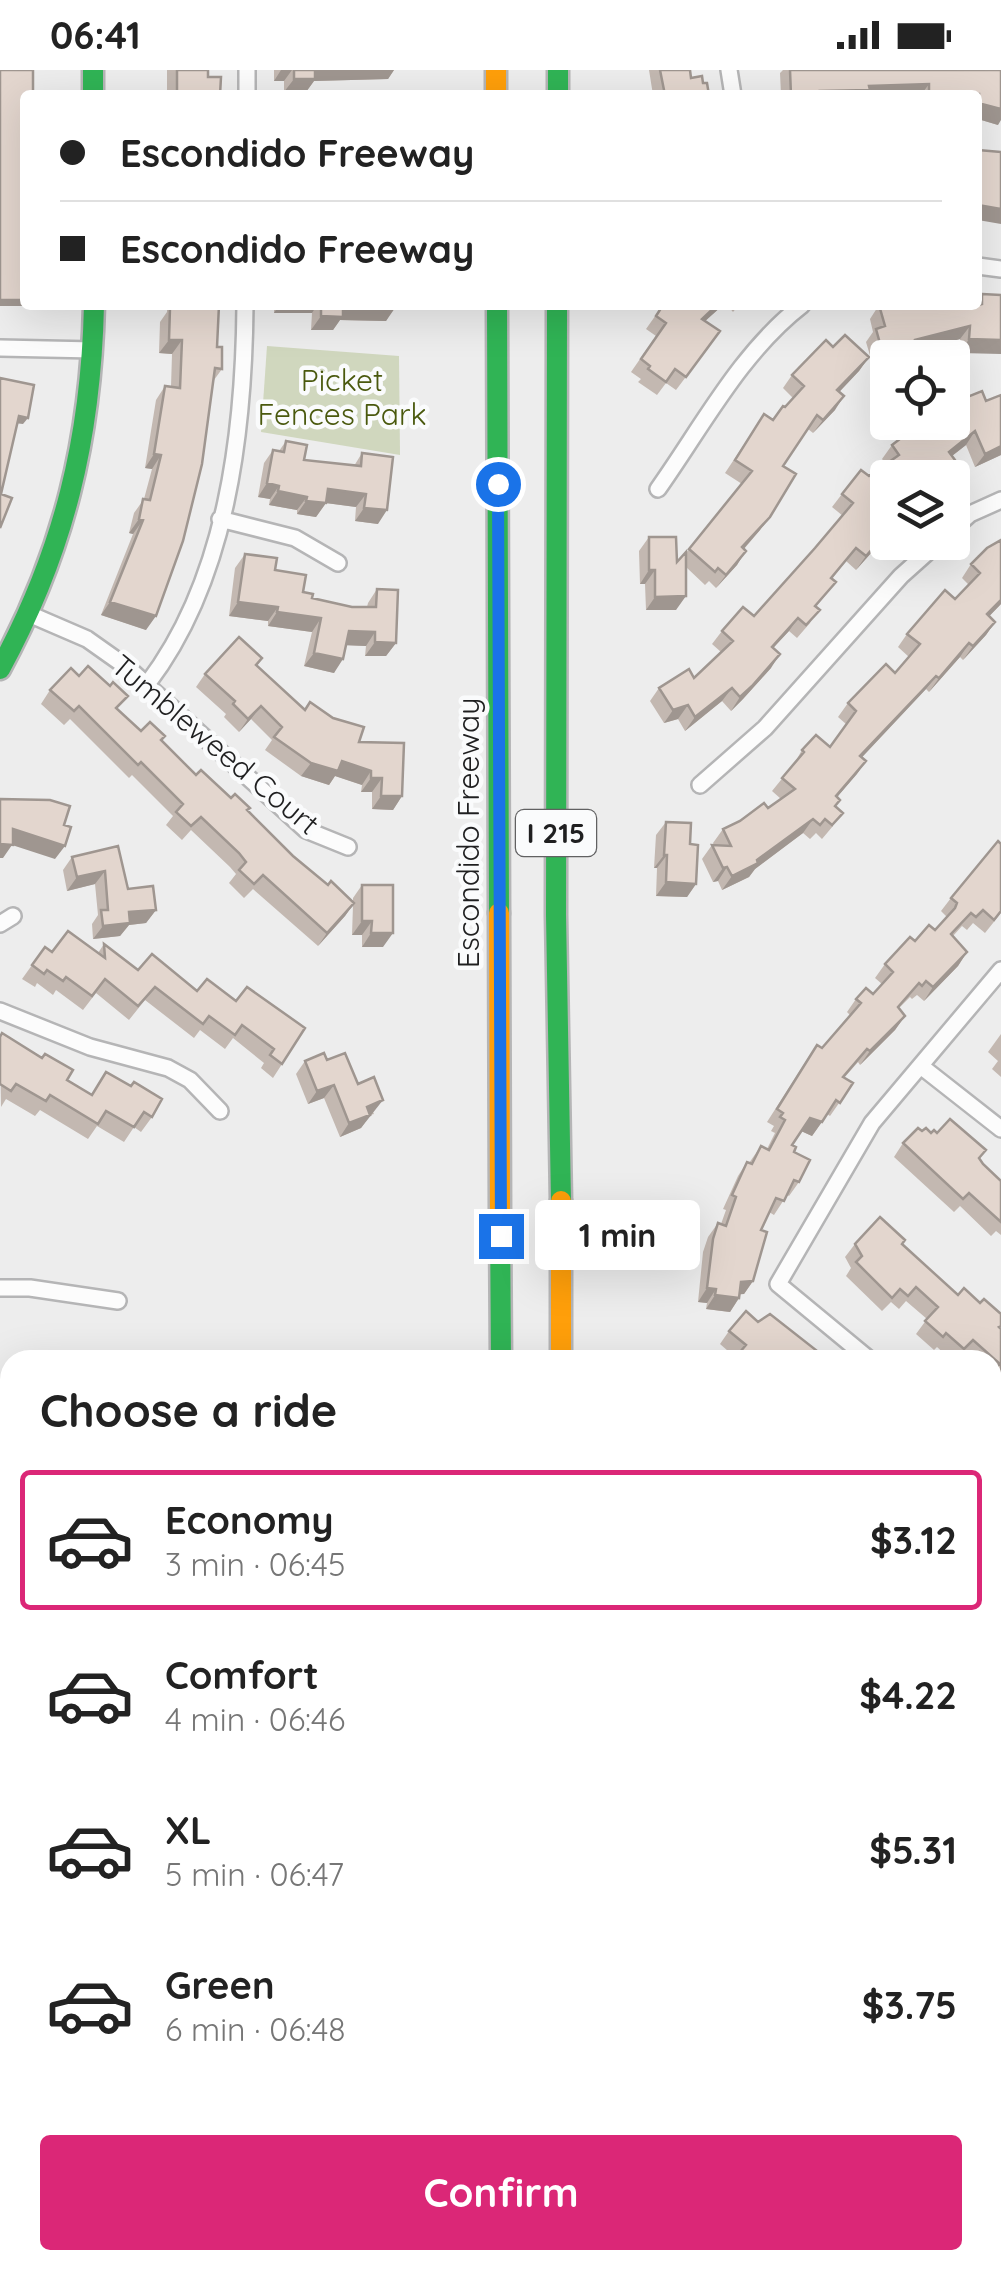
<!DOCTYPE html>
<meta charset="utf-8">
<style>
:root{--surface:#fff;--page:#f6f6f6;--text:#222;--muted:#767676;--line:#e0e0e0;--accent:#db2777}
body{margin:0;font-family:Quicksand,sans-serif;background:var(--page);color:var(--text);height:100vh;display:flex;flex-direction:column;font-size:38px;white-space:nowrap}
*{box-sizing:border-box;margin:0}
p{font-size:32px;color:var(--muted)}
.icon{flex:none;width:55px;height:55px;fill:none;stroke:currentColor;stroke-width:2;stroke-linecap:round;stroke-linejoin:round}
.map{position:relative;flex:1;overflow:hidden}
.sheet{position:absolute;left:0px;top:1280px;width:1002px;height:920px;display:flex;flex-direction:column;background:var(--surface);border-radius:30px 30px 0 0;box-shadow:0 10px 40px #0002}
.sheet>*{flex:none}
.hud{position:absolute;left:20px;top:20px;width:962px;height:220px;border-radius:10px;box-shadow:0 10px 40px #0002;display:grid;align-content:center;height:220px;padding:0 40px;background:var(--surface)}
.buttons{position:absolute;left:870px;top:270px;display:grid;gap:20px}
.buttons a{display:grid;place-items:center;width:100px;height:100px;border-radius:10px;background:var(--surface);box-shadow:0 10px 40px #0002;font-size:50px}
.end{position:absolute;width:45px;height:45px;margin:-22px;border:12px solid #1a73e8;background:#fff;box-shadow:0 0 0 5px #fff}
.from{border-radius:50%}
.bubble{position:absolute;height:70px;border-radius:10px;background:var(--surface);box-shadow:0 10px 40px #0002;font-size:32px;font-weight:800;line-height:70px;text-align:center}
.hud b{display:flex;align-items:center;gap:35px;height:95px;font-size:38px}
.hud b+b{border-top:2px solid var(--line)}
.hud i{width:25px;height:25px;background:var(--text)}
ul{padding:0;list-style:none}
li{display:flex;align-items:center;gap:30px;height:140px;margin:0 20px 15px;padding:0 20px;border:5px solid transparent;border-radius:10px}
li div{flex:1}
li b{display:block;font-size:38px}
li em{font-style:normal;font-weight:800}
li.active{border-color:var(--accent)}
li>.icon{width:90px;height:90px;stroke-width:1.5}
h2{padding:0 40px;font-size:45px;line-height:120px}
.primary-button{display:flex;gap:20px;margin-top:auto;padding:20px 40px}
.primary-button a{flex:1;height:115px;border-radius:10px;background:var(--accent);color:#fff;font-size:40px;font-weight:800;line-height:115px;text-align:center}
.status{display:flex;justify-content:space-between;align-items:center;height:70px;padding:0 50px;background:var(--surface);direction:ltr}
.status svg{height:28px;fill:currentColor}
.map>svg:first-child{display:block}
.green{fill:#d0d7be}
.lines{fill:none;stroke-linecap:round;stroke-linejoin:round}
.street-casing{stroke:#b5b5b6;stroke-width:20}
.fast-casing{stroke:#b5b5b6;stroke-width:25}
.slow-casing{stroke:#b5b5b6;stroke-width:25}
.street{stroke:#fcfcfc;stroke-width:15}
.fast{stroke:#30b455;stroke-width:20}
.slow{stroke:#ff9f0a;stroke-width:20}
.wall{fill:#c3b8b1}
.shaded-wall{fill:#9f9690}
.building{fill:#e3d6ce;stroke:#9f9690;stroke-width:2.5}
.route{stroke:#1a73e8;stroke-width:12}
.labels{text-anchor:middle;stroke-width:9;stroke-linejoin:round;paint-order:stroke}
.shield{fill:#fafbfc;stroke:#616162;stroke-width:2.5}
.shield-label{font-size:28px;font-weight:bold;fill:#1f1f20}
.park-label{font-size:30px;fill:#4a590e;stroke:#fafbfc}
.street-label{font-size:30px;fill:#1f1f20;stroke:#fafbfc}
</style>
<div class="status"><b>06:41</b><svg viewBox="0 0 49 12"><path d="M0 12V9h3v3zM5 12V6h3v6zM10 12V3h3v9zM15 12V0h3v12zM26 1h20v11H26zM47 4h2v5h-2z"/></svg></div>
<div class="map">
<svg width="1001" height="2200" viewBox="0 0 1001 2200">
<rect width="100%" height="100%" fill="#ededed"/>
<path class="green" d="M267 276 399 286 400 385 261 362Z"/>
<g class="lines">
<g class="street-casing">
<path id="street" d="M729 0 733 25
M247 25V0
M978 196 1001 199
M0 278 94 280
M658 419C702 357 741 282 802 235
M220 449 295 468 338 493
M952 460 970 444 1001 430
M29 544 87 569 128 598 306 760 348 777
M148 613C227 509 244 362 245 235
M700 715 765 658 901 506 939 472
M0 854 13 846
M0 941 90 977 168 998 190 1010 220 1041
M922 997 1001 1059
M0 1218H30L118 1231
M870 1290 778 1214 872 1053 1001 900
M992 1394 1001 1401
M0 1476 10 1477
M992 1844 1001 1846
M992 2116 1001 2119"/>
</g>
<g class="fast-casing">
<path id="fast" d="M93 0V25
M558 0V25
M497 235 499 843
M557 235 556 845 561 1131
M0 599C64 481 91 369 94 235
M500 1148 501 1290
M477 2200 478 2190
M535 2200 536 2190"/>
</g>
<g class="slow-casing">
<path id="slow" d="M496 0V25
M499 843 500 1148
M561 1131V1290"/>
</g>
<use href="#street" class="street"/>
<use href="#fast" class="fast"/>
<use href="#slow" class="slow"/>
</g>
<path class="wall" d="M167 0H208V7L220 25H167Z
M274 0H394L388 9 314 11 306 22H284V11H274Z
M649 0H690L691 8 703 13 709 25H653Z
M783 0H1001L998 55 978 49V25H781L780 3Z
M982 224 1001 225 960 283V269L916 281 914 283 888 288V318L884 307 877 309 866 272 873 262 870 249 879 235H978V231Z
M167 235H219L217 277 222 299 214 310 146 560 101 545 133 464 129 463 134 443 144 429 152 399 145 398 156 330 165 316 171 317 172 284 159 283 160 252 167 242Z
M274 235H395L386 251 340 250 333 260H311L312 243H274Z
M663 235H723L705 251 710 275 676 320 666 313 657 325 638 312 641 309 631 302 656 266 646 259Z
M727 235H739L733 242Z
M833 277 869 287 859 301 839 322 835 340 813 363 808 359 783 396 760 460 744 479 737 495 716 518 709 511 705 515 686 497 676 540H646L645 514H640L639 481 649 467 677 492 686 483 742 414 725 403 755 358 773 350 793 328 783 318 792 305Z
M952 333 1001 385 975 397 966 375 952 386 958 394 949 408H888V464L856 500 846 491 832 509 836 512 816 537 810 553 797 568 789 561 773 578 771 598 743 629 731 641 722 631 685 661 678 649 664 653 650 631 659 618 694 608 721 582 712 574 722 561 754 546 843 446 832 437 842 424 886 394 882 389 892 375Z
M286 371 304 390 354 396 362 383 378 454 355 451 356 437 326 433 316 447 297 444V440L269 435 270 429 258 427 264 393 273 380 279 381Z
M1001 470V534L989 546 995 552 986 565 963 590 960 587 929 622 926 619 862 687 866 691 837 727 840 730 835 737 833 756 822 769 816 763 810 769 803 763 755 799 749 807 722 820 718 811 713 812 702 789 712 775H714L713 773 723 759 768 738 781 729 772 721 794 694 802 680 830 677 846 654 838 647 848 633 895 603 909 587 898 577 907 564 955 529 969 515 962 508 971 494Z
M245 484 275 500 312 528 352 537H367L368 533 377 519 396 573 386 586H365L366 576 346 575 334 603 304 596 312 562 268 556V551L229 546 235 498Z
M262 588 257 596 305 640 359 672 402 726 393 740 372 739V722H361L362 715 335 706 329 715 301 706 265 680 272 670 251 649 239 662 224 647 226 644 196 617 205 604Z
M50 620 118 640 141 661 161 671 196 705 248 741 293 786 328 815 353 831V828L362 815 383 877H362V865H352L353 835 345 846 318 876 253 819 244 828 229 813 236 804 230 797 191 760 182 770 166 755 173 746 132 705 129 708 70 649 64 655 41 634Z
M666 752 696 814 687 827 656 826 657 798H654L656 765Z
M1001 774V843L985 863 973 853 967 860 962 856 953 866 967 882 958 896 924 931 917 925 912 929 910 927 899 938 905 946 895 960 860 995 858 992 844 1008 853 1013 830 1046 827 1044 812 1066 801 1061 792 1075 799 1112 789 1126 787 1125 774 1145 769 1142 761 1160 753 1211 744 1224H740L739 1228 730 1242 706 1239 707 1233 698 1232 703 1182 708 1167 718 1153 721 1154 726 1140 723 1139 738 1106 747 1092 749 1093 761 1076 767 1079 775 1063 771 1061 774 1056 767 1052 808 988 817 975 822 978 850 945 847 942 856 929 873 924 882 914 875 908 885 894 915 871 935 860 947 847 941 841 951 828Z
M118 776 128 819 156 840 146 853 129 855 120 866 93 869 92 854 98 845 95 814 67 821 63 800 72 787Z
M104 874 138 900 197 921 236 931 247 917 282 994 273 1008 261 998 264 993 233 968 225 979 200 960 194 968 145 930 129 950 96 923 83 940 56 920 53 925 37 913 35 917 22 909 45 877 52 882 98 883Z
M1001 964V1007L992 999 998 991 988 982Z
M0 967 91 1025 106 1002 152 1047 141 1062 134 1057 124 1072 97 1056 88 1069 40 1040 35 1046 6 1029 1 1037Z
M327 990 358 1014 374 1044 370 1045 361 1058 340 1067 324 1028 308 1034 296 1004 305 991Z
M922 1061 931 1063 980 1089 983 1094 1001 1111V1165L996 1161 991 1166 960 1136 954 1142 894 1087 903 1073Z
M855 1174H902L958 1225 1001 1259V1333L1000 1332 998 1334 992 1328V1290H971L963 1283 957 1290H951L937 1277 934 1280 916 1264 927 1249 906 1231 899 1239 891 1232 882 1241 846 1206 851 1198 845 1187Z
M758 1252 821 1284 816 1290H735L736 1288 720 1274 729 1261Z
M1001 1430V1515L992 1507V1439Z"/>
<path class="shaded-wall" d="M281 0H292L284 11H274Z
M314 0H394L388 9 314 11 306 22H284L294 9Z
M929 14 921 25H818L820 21 869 16Z
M978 33 1001 39V50L998 55 978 49Z
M978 135 1001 138V154L978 150Z
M0 230H25V235H32L31 236H0Z
M279 235H317L312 243H274Z
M717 235H723L693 262 702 249Z
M343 237 395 238 386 251 340 250 333 260H311L321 246Z
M970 256 960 269 916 281 911 288 915 270Z
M969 269 1001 270V284L960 283Z
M169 270H182L172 284 159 283Z
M869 287 859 301 828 334 837 320Z
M886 295H888V302L884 307 877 309Z
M844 326 835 340 813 363 823 350Z
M19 346 28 348 23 354 14 353Z
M975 361 966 375 939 396 949 382Z
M1001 376V385L975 397 985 384Z
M154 384 161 385 152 399 145 398Z
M958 394 949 408H941Z
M267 413 279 416 270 429 258 427Z
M328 419 366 424 356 437 318 432Z
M278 421 307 427 297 440 269 435Z
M306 431 326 433 316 447 297 444Z
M364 438 387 440 378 454 355 451Z
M770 447 760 460 733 491 742 477Z
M139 449 143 450 133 464 129 463Z
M888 461V464L856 500 866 486Z
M746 481 737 495 716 518 726 505Z
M649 500H655L645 514H640Z
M686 526 676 540H646L655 527Z
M1001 530V534L978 558 987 544Z
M110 532 156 546 146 560 101 545Z
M238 532 278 537 268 551 229 546Z
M277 542 321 548 312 562 268 556Z
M798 548 789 561 762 590 772 577Z
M995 552 986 565 963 590 973 576Z
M349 561 375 562 366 576 340 575Z
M375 572 396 573 386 586H365Z
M969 573 960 587 929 622 939 608Z
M314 583 343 589 334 603 304 596Z
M780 584 771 598 743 629 731 641 740 627Z
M936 606 926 619 851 699 860 686Z
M732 618 722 631 685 661 695 647Z
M688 635 678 649 664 653 673 640Z
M261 636 251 649 239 662 248 649Z
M342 691 371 701 362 715 335 706 329 715 301 706 311 693Z
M866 691 857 704 826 740 836 726Z
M371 708H382L372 722H361Z
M381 726H402L393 740 372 739Z
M813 749 803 763 755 799 749 807 722 820 732 806 757 790Z
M13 759 65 776 55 789 12 775 3 788H0V774Z
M664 785H667L657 798H654Z
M727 797 718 811 713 812 723 798Z
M105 801 95 814 67 821 77 807Z
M666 812 696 814 687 827 656 826Z
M354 833 345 846 318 876 327 863Z
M156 840 146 853 129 855 120 866 93 869 103 856 129 842Z
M362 851H372L362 865H352Z
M371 863H393L383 877H362Z
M967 882 958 896 924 931 933 917Z
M905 946 895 960 860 995 870 981Z
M334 1015 324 1028 308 1034 317 1021Z
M383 1030 361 1058 340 1067 349 1053 367 1037Z
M810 1048 822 1052 812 1066 801 1061Z
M753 1211 744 1224 732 1225 741 1212Z
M707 1218 716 1219 707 1233 698 1232Z
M715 1225 739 1228 730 1242 706 1239Z"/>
<path class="building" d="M0 0H33V25H25V230H0Z
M177 0H208V7H221L220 25H177Z
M294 0H315V9H294Z
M660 0H690L691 8 702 6 703 13H707L709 25H665Z
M790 0H1001V39L978 33 979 24H929V14L869 16 870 20 820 21 821 25H791Z
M978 80 1001 82V139L978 135Z
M982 224 1001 225V270L969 269 970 256 915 270 917 279 914 280 915 288H888L886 295 876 259 885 256 879 235H978L982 234Z
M177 235H219L217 277H222V299L215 298 202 394 183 471 156 546 110 532 143 450 139 449 143 429 150 430 161 385 154 384 165 316 180 318 182 270H169L170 238H177Z
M321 235H395V238L343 237V247L321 246Z
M663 235H717L702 249 720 261 686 307 675 299 666 312 648 299 650 296 641 289 666 253 656 246Z
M845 265 869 287 837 320 844 326 823 350 817 345 783 396 796 404 770 447 742 477 746 481 726 505 718 498 715 502 689 479 752 401 735 390 764 344 773 350 783 336 785 337 804 316 792 305 826 270 833 277Z
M0 308 34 315 28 348 19 346 1 424 12 428 0 458Z
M982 321 986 331 1001 325V376L985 384 975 361 949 382 958 394 941 408H888V461L866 486 856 478 831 508 836 512 815 536 820 540 806 555 798 548 772 577 780 584 752 616 740 627 732 618 695 647 688 635 673 640 659 618 689 599 694 608 733 571 722 561 743 537 754 546 815 478 853 433 842 424 861 400 869 406 899 385 892 375 922 352H952V333Z
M286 371 307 375 304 390 361 396 362 383 393 387 387 440 364 438 366 424 328 419 326 433 306 431 307 427 278 421 279 416 267 413 273 380 284 382Z
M649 467H676L677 492 686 482V526L655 527V500H649Z
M1001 470V530L987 544 995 552 973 576 969 573 939 608 936 606 860 686 866 691 836 726 840 730 835 736 843 743 832 755 825 749 820 755 813 749 757 790 758 793 732 806 727 797 723 798 712 775 731 776 723 759 740 751 764 733 768 738 795 719 782 708 804 682 802 680 816 665 830 677 856 641 848 633 886 594 895 603 920 574 907 564 945 520 955 529 980 503 971 494 987 478Z
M245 484 277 488 275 500 306 505 303 522 313 524 312 528 352 537H376L377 519 398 520 396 573 375 572V562L349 561 343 589 314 583 321 548 277 542 278 537 238 532Z
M239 567 262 588 256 595 305 640 310 632 333 648 364 657 359 672 404 673 402 726H381L382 708H371V701L342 691 338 701 311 693 274 667 282 657 261 636 248 649 233 634 235 631 205 604Z
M88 596 110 616 113 612 128 626 116 638 141 661 150 652 165 666 161 670 196 705 201 700 231 728 235 724 250 738 247 740 293 786 328 815 331 811 354 833 327 863 263 805 254 814 239 800 246 792 239 783 201 747 191 756 176 742 183 734 141 692 138 695 79 636 74 641 50 620 71 598 79 606Z
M0 729 50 730 70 736 64 755 71 757 65 776 13 759V775L0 774Z
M666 752 691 753 690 774 698 775 696 814 666 812 667 785H664Z
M998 771 1001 774V841L994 850 983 840 976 847 971 843 951 864 967 882 933 917 926 911 922 916 919 913 898 937 905 946 870 981 867 979 843 1007 853 1013 840 1033 836 1030 822 1052 810 1048 792 1075 796 1077 794 1082 810 1090 799 1112 794 1110 784 1131 776 1128 761 1160 767 1162 753 1211 741 1212 739 1228 715 1225 716 1219 707 1218 713 1169 718 1153 726 1156 736 1127 732 1125 747 1092 752 1094 761 1076 769 1080 785 1050 780 1047 783 1043 777 1039 817 975 822 978 861 933 856 929 866 918 873 924 893 902 885 894 910 867 915 871 929 855 935 860 955 838 957 833 951 828Z
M118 776 128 819 153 816 156 840 129 842 130 853 103 856 101 840H108L105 801 77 807 72 787Z
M362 815H393V863H371L372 851H362Z
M68 861 105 888 104 874 138 900 152 884 197 921 207 909 236 931 247 917 305 958 282 994 270 985 274 979 242 955 235 965 209 946 203 954 155 917 138 936 105 909 92 926 66 907 63 911 47 900 44 904 32 895 45 877 52 882Z
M2 963 42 988 45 984 73 1000 67 1010 92 1025 106 1002 131 1016 134 1012 162 1029 152 1047 144 1042 134 1057 106 1041 98 1054 50 1025 46 1031 16 1014 11 1021 0 1014V967Z
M324 983 327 990 345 983 358 1014 374 1007 383 1030 367 1037 370 1045 349 1053 334 1015 317 1021 305 991Z
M950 1049 986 1080 979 1088 983 1094 1001 1111V1152L969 1123 963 1129 903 1073 918 1058 922 1061 926 1058 931 1063 934 1060 937 1063Z
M880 1147 905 1170 902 1174 958 1225 964 1218 980 1233 984 1229 1001 1244V1256L999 1257 1001 1259V1314L992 1306V1301L1000 1294 973 1270 964 1279 946 1263 943 1267 925 1251 938 1237 916 1217 908 1226 900 1219 892 1228 856 1192 862 1186 855 1174Z
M746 1241 758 1252 770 1244 821 1284 815 1290H750L740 1282 746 1275 729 1261Z
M1001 1430V1493L992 1486V1439Z"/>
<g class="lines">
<path class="route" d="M498 414 501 1166"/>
</g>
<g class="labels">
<rect class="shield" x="516" y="740" width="80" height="46" rx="8"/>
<g class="shield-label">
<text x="556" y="773">I 215</text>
</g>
<g class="park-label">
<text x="342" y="321">Picket<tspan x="342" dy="34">Fences Park</tspan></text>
</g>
<g class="street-label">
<text transform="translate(215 675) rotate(40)" y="10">Tumbleweed Court</text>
<text transform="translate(469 763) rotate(-90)" y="10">Escondido Freeway</text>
</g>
</g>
</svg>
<div class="buttons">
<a><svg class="icon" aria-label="locate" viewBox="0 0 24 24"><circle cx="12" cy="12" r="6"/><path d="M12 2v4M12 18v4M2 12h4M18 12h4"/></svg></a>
<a><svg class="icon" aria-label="layers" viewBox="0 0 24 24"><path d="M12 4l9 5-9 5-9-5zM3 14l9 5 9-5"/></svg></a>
</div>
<i class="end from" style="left:498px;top:414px"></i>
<i class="end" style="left:501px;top:1166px"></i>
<div class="bubble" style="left:535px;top:1130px;width:165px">1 min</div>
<div class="hud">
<b><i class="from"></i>Escondido Freeway</b>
<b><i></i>Escondido Freeway</b>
</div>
<section class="sheet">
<h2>Choose a ride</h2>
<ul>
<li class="active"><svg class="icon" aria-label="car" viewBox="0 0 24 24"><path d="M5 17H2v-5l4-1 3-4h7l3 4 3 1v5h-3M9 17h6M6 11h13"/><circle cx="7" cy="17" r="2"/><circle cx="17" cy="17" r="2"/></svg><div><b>Economy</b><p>3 min · 06:45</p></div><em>$3.12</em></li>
<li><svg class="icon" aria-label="car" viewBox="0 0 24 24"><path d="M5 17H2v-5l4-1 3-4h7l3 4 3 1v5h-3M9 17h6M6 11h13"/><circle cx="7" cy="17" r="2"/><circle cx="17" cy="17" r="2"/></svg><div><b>Comfort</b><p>4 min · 06:46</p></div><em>$4.22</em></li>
<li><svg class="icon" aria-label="car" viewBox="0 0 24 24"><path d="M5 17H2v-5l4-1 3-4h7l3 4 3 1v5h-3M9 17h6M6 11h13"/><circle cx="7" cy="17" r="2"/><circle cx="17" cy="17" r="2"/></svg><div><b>XL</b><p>5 min · 06:47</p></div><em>$5.31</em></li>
<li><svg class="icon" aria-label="car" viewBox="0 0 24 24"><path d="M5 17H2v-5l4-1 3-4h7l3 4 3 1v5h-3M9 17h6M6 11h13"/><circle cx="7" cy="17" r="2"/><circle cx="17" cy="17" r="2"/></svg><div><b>Green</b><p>6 min · 06:48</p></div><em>$3.75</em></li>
</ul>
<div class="primary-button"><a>Confirm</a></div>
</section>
</div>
